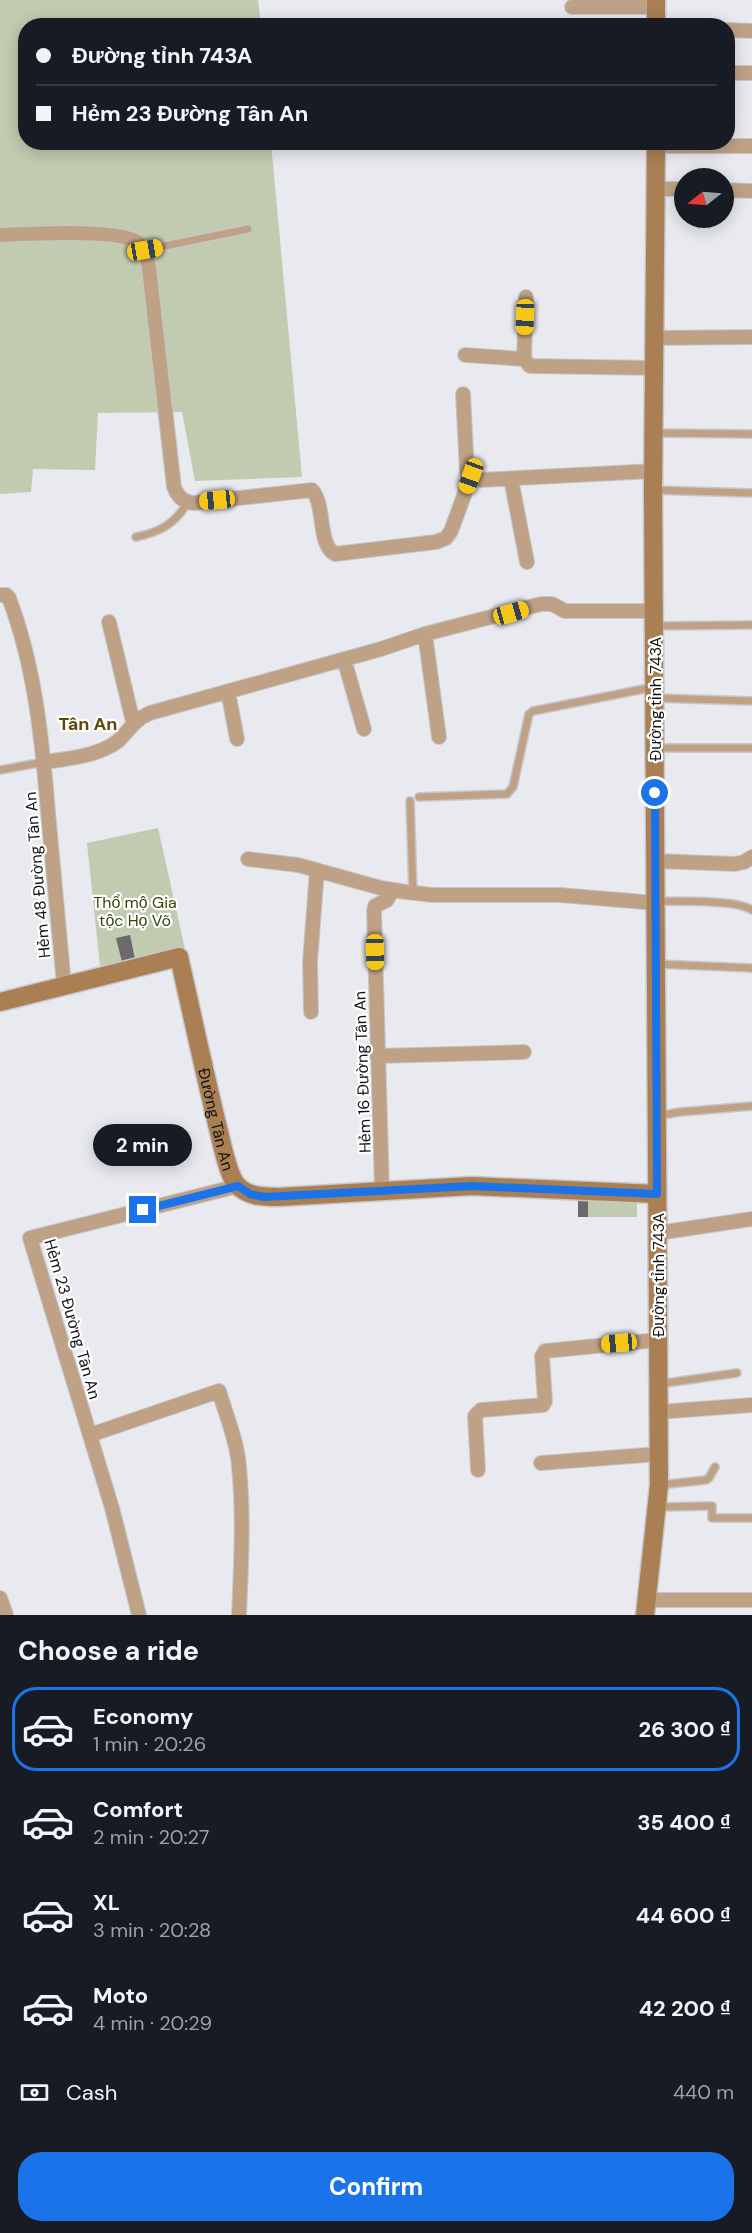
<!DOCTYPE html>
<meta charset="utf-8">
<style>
:root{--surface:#171b24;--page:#20242c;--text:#f1f3f6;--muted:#9ea1a6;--line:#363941;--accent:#1a73e8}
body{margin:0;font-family:"DM Sans",sans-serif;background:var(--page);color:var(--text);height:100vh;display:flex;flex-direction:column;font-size:22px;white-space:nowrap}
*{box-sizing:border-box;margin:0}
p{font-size:20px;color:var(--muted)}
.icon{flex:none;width:33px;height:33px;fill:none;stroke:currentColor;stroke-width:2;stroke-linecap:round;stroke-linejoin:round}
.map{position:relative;height:1615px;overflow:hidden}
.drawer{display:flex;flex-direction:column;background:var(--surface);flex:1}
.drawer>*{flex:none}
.guide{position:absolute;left:18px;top:18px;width:717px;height:132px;border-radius:24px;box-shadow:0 3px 15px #0003;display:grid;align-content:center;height:132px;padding:0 18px;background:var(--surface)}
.needle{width:39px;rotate:253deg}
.tools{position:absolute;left:674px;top:168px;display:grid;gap:12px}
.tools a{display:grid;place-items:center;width:60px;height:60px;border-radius:50%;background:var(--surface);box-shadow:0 3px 15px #0003;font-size:30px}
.end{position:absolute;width:27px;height:27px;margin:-14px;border:8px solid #1a73e8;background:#fff;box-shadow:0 0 0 3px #fff}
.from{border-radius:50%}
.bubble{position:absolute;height:42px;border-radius:21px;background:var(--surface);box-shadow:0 3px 15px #0003;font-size:20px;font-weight:700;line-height:42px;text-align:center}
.car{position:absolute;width:18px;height:36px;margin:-18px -9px;border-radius:8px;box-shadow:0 0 4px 2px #0007;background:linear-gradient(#f5c518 24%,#345 0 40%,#f5c518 0 76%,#345 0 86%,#f5c518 0)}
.guide b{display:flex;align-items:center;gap:21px;height:57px;font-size:22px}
.guide b+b{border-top:2px solid var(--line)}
.guide i{width:15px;height:15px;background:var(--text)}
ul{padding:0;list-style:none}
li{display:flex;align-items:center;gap:18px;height:84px;margin:0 12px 9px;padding:0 6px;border:3px solid transparent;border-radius:24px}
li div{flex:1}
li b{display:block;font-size:22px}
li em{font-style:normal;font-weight:700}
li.selected{border-color:var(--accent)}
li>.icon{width:54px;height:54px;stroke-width:1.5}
h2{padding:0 18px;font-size:27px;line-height:72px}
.pay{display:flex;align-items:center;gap:15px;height:66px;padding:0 18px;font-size:22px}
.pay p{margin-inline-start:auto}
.primary-button{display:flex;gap:12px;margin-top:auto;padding:12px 18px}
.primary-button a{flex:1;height:69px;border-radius:24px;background:var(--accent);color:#fff;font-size:24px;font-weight:700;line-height:69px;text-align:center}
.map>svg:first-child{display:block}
.green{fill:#c1cbb0}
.building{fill:#6c696c}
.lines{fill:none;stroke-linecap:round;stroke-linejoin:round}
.lane-casing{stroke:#c6c7cc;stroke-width:10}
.street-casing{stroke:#c6c7cc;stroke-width:16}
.secondary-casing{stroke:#c6c7cc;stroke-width:21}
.lane{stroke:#bfa286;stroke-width:7}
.street{stroke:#bfa286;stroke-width:14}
.secondary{stroke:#a97f53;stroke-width:18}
.route{stroke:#1a73e8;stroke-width:8}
.labels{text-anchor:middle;stroke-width:4.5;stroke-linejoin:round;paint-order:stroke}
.street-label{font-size:16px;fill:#111213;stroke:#fff}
.park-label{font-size:16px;fill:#364504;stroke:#fff}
.neighbourhood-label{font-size:18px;font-weight:bold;fill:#5c4808;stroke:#fff}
</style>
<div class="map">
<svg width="752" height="1615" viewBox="0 0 752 1615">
<rect width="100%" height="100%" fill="#e8eaef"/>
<path class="green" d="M0 0H258L261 25 26 26V142L271 143 302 477 195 481 182 412 98 413 95 470 33 469 31 492 0 494Z
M158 828 185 949 100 966 87 843Z
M578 1197H637V1217H578Z"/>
<path class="building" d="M130 935 135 959 122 962 116 938Z
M578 1197H588V1217H578Z"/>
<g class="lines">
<g class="lane-casing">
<path id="lane" d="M145 250 248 229
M654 433 752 434
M653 490 752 493
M136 537C160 532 175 524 188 502
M654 626 752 625
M655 698 752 701
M655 748H752
M0 770 44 762
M419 797 507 794 513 787 529 714 533 711 654 687
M410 801 413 893
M657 901C678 902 736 899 752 910
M656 964 752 968
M657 1116 680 1112 752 1106
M659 1384 737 1373
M659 1485 706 1480 709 1478 715 1467
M658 1507 712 1506V1518H752"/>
</g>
<g class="street-casing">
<path id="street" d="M572 7H656
M728 30 752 31
M728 73H752
M656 146H752
M656 189H684
M723 190 752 191
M0 235C26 234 121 228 139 243 147 249 147 259 149 268L174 487C178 497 183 502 194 503L312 490C326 506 317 544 335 554L436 542 446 538 451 531 471 476
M526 297 524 359 530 366 655 368
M655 338 752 337
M465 355 524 359
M463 394 467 472 471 476 481 480 654 471
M511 479 527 562
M0 595H6L9 598C35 667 42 739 48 812 53 870 59 927 64 985
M109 622 133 722
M425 634 439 737
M344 659 364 729
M228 691 237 739
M44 762C67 759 99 756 118 741 131 729 132 721 150 713L381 649 425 634 541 604H552L565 611H654
M248 859 298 865 381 888 406 892 433 895H560L656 903
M656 861 735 864 744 862 752 857
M311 1012 310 962 317 870
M377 1056 524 1052
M382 1190 374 911 375 906 387 900 393 890
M658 1233 752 1219
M659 1412 752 1405
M90 1435 219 1391C226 1415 237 1441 239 1467 244 1516 241 1566 239 1615
M541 1463 659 1454
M478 1470 475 1416 481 1410 543 1405 545 1401 542 1356 545 1351 658 1340
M0 1598 6 1615
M646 1600H752
M139 1615 112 1508 30 1238 238 1186"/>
</g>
<g class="secondary-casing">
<g id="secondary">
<path d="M656 26V0"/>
<path id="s1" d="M0 1002 179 957C192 1014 204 1071 218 1128 222 1143 227 1172 236 1184 247 1197 264 1197 279 1197L472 1186 657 1194"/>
<path d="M645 1615 659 1485 653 490 656 142"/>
</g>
</g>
<use href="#lane" class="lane"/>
<use href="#street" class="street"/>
<use href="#secondary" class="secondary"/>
</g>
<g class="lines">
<path class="route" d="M143 1210 238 1186 250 1194 264 1197 472 1186 657 1194 655 793"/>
</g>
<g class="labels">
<g class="street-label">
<text transform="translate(655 699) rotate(-90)" y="6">Đường tỉnh 743A</text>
<text transform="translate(37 875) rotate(-95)" y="6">Hẻm 48 Đường Tân An</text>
<text transform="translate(362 1072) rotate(-92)" y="6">Hẻm 16 Đường Tân An</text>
<text dy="6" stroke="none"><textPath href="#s1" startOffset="351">Đường Tân An</textPath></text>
<text transform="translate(658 1275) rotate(-90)" y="6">Đường tỉnh 743A</text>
<text transform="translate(73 1319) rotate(74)" y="6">Hẻm 23 Đường Tân An</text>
</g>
<g class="park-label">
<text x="135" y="908">Thổ mộ Gia<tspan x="135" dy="18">tộc Họ Võ</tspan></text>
</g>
<g class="neighbourhood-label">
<text x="88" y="730">Tân An</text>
</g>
</g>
</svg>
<div class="tools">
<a><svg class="needle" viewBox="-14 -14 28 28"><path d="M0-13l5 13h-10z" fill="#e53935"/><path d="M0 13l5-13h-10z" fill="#9ea1a6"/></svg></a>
</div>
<i class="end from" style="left:655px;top:793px"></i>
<i class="end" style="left:143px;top:1210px"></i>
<div class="bubble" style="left:93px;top:1124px;width:99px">2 min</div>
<i class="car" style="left:145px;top:250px;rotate:80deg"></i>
<i class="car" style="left:525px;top:317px;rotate:182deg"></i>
<i class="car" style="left:471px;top:476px;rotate:200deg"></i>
<i class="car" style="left:217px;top:500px;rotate:264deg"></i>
<i class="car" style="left:511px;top:613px;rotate:74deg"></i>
<i class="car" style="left:375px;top:952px;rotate:179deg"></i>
<i class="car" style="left:619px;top:1343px;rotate:265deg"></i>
<div class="guide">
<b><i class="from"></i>Đường tỉnh 743A</b>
<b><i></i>Hẻm 23 Đường Tân An</b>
</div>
</div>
<section class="drawer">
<h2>Choose a ride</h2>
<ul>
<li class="selected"><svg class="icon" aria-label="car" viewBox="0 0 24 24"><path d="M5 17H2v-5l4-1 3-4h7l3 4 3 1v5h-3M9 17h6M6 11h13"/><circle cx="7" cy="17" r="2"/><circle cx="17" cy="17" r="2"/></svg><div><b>Economy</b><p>1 min · 20:26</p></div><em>26 300 ₫</em></li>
<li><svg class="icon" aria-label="car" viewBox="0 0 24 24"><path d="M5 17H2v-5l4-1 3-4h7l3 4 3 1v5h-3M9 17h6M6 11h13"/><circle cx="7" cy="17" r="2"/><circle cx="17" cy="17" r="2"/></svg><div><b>Comfort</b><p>2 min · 20:27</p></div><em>35 400 ₫</em></li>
<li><svg class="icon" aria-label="car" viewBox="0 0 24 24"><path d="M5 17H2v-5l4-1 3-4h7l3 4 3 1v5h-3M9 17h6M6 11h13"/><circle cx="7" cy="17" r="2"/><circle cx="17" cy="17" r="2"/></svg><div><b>XL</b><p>3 min · 20:28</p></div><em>44 600 ₫</em></li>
<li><svg class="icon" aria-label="car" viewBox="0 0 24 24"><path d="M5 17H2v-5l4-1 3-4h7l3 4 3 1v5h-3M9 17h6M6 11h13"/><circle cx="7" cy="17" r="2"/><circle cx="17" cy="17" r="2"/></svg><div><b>Moto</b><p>4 min · 20:29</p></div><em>42 200 ₫</em></li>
</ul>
<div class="pay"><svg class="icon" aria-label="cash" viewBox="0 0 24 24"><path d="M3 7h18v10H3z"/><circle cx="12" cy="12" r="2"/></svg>Cash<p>440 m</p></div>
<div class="primary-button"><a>Confirm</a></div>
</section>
